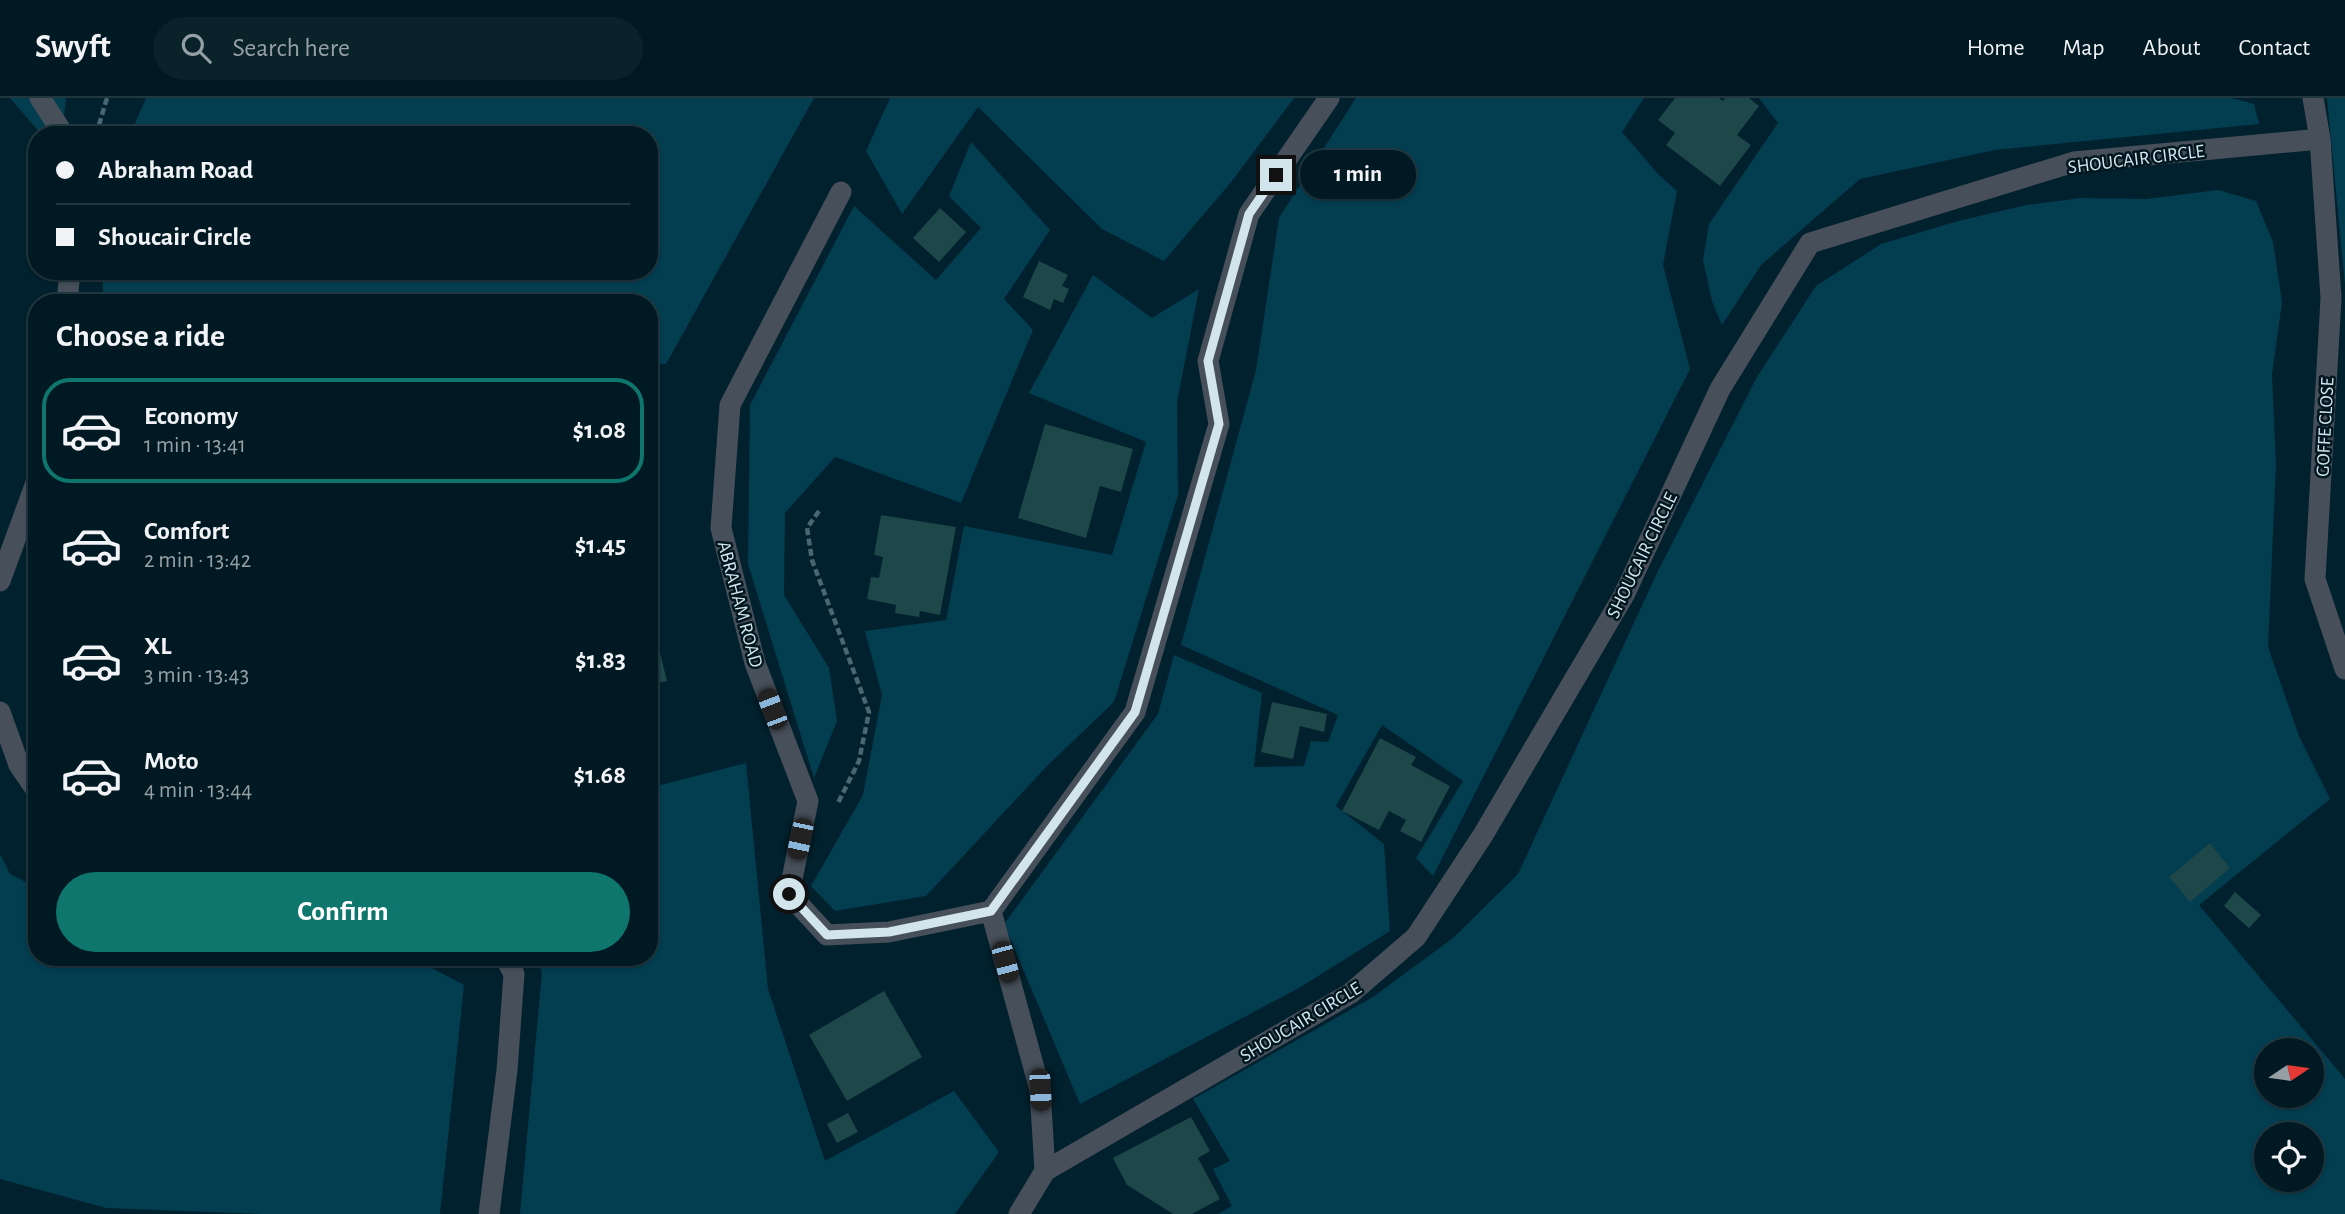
<!DOCTYPE html>
<meta charset="utf-8">
<style>
:root{--surface:#001922;--page:#0a222a;--text:#f1f3f6;--muted:#95a0a5;--line:#223840;--accent:#0f766e}
body{margin:0;font-family:"Alegreya Sans",sans-serif;background:var(--page);color:var(--text);height:100vh;display:flex;flex-direction:column;font-size:26px;white-space:nowrap}
*{box-sizing:border-box;margin:0}
p{font-size:23px;color:var(--muted)}
.icon{flex:none;width:38px;height:38px;fill:none;stroke:currentColor;stroke-width:2;stroke-linecap:round;stroke-linejoin:round}
.map{position:relative;flex:1;overflow:hidden}
.details{position:absolute;left:28px;top:196px;width:630px;height:672px;display:flex;flex-direction:column;background:var(--surface);border-radius:28px;box-shadow:0 2px 5px #0004,0 0 0 2px var(--line)}
.details>*{flex:none}
.guide{position:absolute;left:28px;top:28px;width:630px;height:154px;border-radius:28px;box-shadow:0 2px 5px #0004,0 0 0 2px var(--line);display:grid;align-content:center;height:154px;padding:0 28px;background:var(--surface)}
.needle{width:46px;rotate:77deg}
.tools{position:absolute;left:2254px;top:940px;display:grid;gap:14px}
.tools a{display:grid;place-items:center;width:70px;height:70px;border-radius:50%;background:var(--surface);box-shadow:0 2px 5px #0004,0 0 0 2px var(--line);font-size:35px}
.end{position:absolute;width:32px;height:32px;margin:-16px;border:9px solid #d2e5ed;background:#111;box-shadow:0 0 0 4px #111}
.from{border-radius:50%}
.bubble{position:absolute;height:49px;border-radius:24px;background:var(--surface);box-shadow:0 2px 5px #0004,0 0 0 2px var(--line);font-size:23px;font-weight:700;line-height:49px;text-align:center}
.car{position:absolute;width:21px;height:42px;margin:-21px -10px;border-radius:9px;box-shadow:0 0 5px 2px #0007;background:linear-gradient(#222 24%,#8ab4d8 0 40%,#222 0 76%,#8ab4d8 0 86%,#222 0)}
.guide b{display:flex;align-items:center;gap:24px;height:66px;font-size:26px}
.guide b+b{border-top:2px solid var(--line)}
.guide i{width:18px;height:18px;background:var(--text)}
ul{padding:0;list-style:none}
li{display:flex;align-items:center;gap:21px;height:105px;margin:0 14px 10px;padding:0 14px;border:4px solid transparent;border-radius:28px}
li div{flex:1}
li b{display:block;font-size:26px}
li em{font-style:normal;font-weight:700}
li.selected{border-color:var(--accent)}
li>.icon{width:63px;height:63px;stroke-width:1.5}
h2{padding:0 28px;font-size:32px;line-height:84px}
.primary-button{display:flex;gap:14px;margin-top:auto;padding:14px 28px}
.primary-button a{flex:1;height:80px;border-radius:42px;background:var(--accent);color:#fff;font-size:28px;font-weight:700;line-height:80px;text-align:center}
header{display:flex;align-items:center;gap:42px;box-sizing:border-box;height:98px;padding:0 35px;background:var(--surface);border-bottom:2px solid var(--line)}
header strong{font-size:33px}
nav{display:flex;gap:38px;margin-inline-start:auto;font-size:24px}
.search{width:490px;height:63px;background:var(--page);display:flex;align-items:center;gap:18px;box-sizing:border-box;padding:0 24px;border-radius:38px;color:var(--muted);font-size:26px}
.map>svg:first-child{display:block}
.green{fill:#023d50;fill-rule:evenodd}
.building{fill:#1d4749}
.lines{fill:none;stroke-linecap:round;stroke-linejoin:round}
.path{stroke:#4a6671;stroke-width:4.5;stroke-dasharray:7 3.5;stroke-linecap:butt}
.street{stroke:#464f5a;stroke-width:21}
.route{stroke:#d2e5ed;stroke-width:9}
.labels{text-anchor:middle;stroke-width:5;stroke-linejoin:round;paint-order:stroke}
.street-label{font-size:19px;fill:#d2e5ed;stroke:#001720}
</style>
<header>
<strong>Swyft</strong>
<div class="search"><svg class="icon" aria-label="search" viewBox="0 0 24 24"><circle cx="10" cy="10" r="6"/><path d="M15 15l6 6"/></svg>Search here</div>
<nav><a>Home</a><a>Map</a><a>About</a><a>Contact</a></nav>
</header>
<div class="map">
<svg width="2345" height="1116" viewBox="0 0 2345 1116">
<rect width="100%" height="100%" fill="#00212d"/>
<path class="green" d="M10 0H66L62 37H42Z
M146 0H814L666 266 649 265V205H103V173H649V37H130Z
M890 0H1294L1232 83 1164 163 1102 131 978 9 902 116 866 53Z
M1356 0H1644L1622 34 1659 77 1677 93 1663 167 1690 271 1433 778 1416 760 1463 683 1382 627 1336 708 1384 746 1390 833 1299 890 1080 1006 1004 826 1158 616 1174 557 1262 595 1254 669 1304 668 1311 643 1328 644 1338 617 1181 547 1256 272 1279 120Z
M1759 0H2231L2254 6 2259 26 1995 52 1860 81 1761 167 1722 227 1712 203 1703 162 1709 126 1778 25Z
M2327 0H2345V187Z
M971 44 1050 132 1004 201 1033 232 961 405 835 359 785 415 784 497 829 570 837 623 814 680 748 466 750 307 854 108 936 182 981 130 949 98Z
M2218 92 2256 103 2273 144 2282 204 2272 276 2276 367 2268 549 2299 638 2330 701 2199 807 2345 981V1116H1218L1232 1108 1213 1071 1230 1063 1193 1001 1373 899 1453 840 1518 776 1657 475 1757 279 1816 188 1881 146 1958 123 2027 107 2081 100 2146 101ZM2266 952H2312V998H2266ZM2266 1036H2312V1082H2266Z
M1093 177 1152 220 1199 191 1177 304 1178 397 1114 604 1048 667 926 798 835 813 811 788 863 697 882 597 865 533 946 522 964 428 1112 457 1146 344 1029 295Z
M649 645 657 688 746 665 768 891 825 1063 954 993 999 1054 955 1116H520L542 873 533 859H649Z
M0 756 10 776 37 790V859H411L464 887 440 1116H263L106 1110 0 1081Z"/>
<path class="building" d="M1675 0H1719L1723 3 1725 0H1749L1759 8 1737 37 1751 47 1720 88 1666 47 1675 35 1658 22Z
M940 110 966 134 939 164 913 140Z
M1039 163 1068 177 1062 188 1069 191 1063 205 1054 201 1050 212 1023 199Z
M1045 326 1133 351 1121 394 1100 388 1086 440 1018 420Z
M881 417 956 429 940 517 920 513 919 519 895 515 896 507 867 501 871 479 879 480 883 459 874 457Z
M649 511 667 583 649 587Z
M1272 604 1327 616 1324 634 1300 628 1293 661 1261 654Z
M1380 640 1416 659 1411 667 1450 688 1421 744 1400 733 1406 722 1389 713 1379 732 1342 713Z
M2210 745 2230 770 2190 804 2169 779Z
M2235 794 2261 817 2249 830 2224 808Z
M884 893 922 959 847 1003 809 937Z
M848 1015 858 1034 837 1045 827 1026Z
M1191 1019 1210 1053 1198 1060 1220 1101 1192 1116H1173L1127 1087 1113 1060Z"/>
<g class="lines">
<path class="path" d="M96 37 107 0
M819 413 807 430 812 462 869 614 859 663 837 707"/>
<path class="street" d="M40 0 64 37
M2320 41 2331 200 2315 481 2345 571
M841 94 730 307 721 430 755 565 808 703 789 796 827 837 889 834 991 813
M67 205 70 173
M0 483 37 382
M0 614 19 667 37 693
M1045 1073 1040 992 991 813 1135 614 1219 326 1208 263 1249 116 1329 0
M489 1116 507 972 514 876 505 859
M1019 1116 1045 1073 1351 895 1416 839 1483 737 1624 497 1720 291 1810 145 2074 64 2320 41 2313 0"/>
</g>
<g class="lines">
<path class="route" d="M789 796 827 837 889 834 991 813 1135 614 1219 326 1208 263 1249 116 1276 77"/>
</g>
<g class="labels">
<g class="street-label">
<text transform="translate(2136 60) rotate(-7)" y="7">SHOUCAIR CIRCLE</text>
<text transform="translate(2324 329) rotate(-87)" y="7">GOFFE CLOSE</text>
<text transform="translate(1641 457) rotate(-64)" y="7">SHOUCAIR CIRCLE</text>
<text transform="translate(741 506) rotate(75)" y="7">ABRAHAM ROAD</text>
<text transform="translate(1300 923) rotate(-31)" y="7">SHOUCAIR CIRCLE</text>
</g>
</g>
</svg>
<div class="tools">
<a><svg class="needle" viewBox="-14 -14 28 28"><path d="M0-13l5 13h-10z" fill="#e53935"/><path d="M0 13l5-13h-10z" fill="#95a0a5"/></svg></a>
<a><svg class="icon" aria-label="locate" viewBox="0 0 24 24"><circle cx="12" cy="12" r="6"/><path d="M12 2v4M12 18v4M2 12h4M18 12h4"/></svg></a>
</div>
<i class="end from" style="left:789px;top:796px"></i>
<i class="end" style="left:1276px;top:77px"></i>
<div class="bubble" style="left:1300px;top:52px;width:116px">1 min</div>
<i class="car" style="left:772px;top:611px;rotate:339deg"></i>
<i class="car" style="left:800px;top:741px;rotate:192deg"></i>
<i class="car" style="left:1005px;top:864px;rotate:165deg"></i>
<i class="car" style="left:1040px;top:992px;rotate:177deg"></i>
<div class="guide">
<b><i class="from"></i>Abraham Road</b>
<b><i></i>Shoucair Circle</b>
</div>
<section class="details">
<h2>Choose a ride</h2>
<ul>
<li class="selected"><svg class="icon" aria-label="car" viewBox="0 0 24 24"><path d="M5 17H2v-5l4-1 3-4h7l3 4 3 1v5h-3M9 17h6M6 11h13"/><circle cx="7" cy="17" r="2"/><circle cx="17" cy="17" r="2"/></svg><div><b>Economy</b><p>1 min · 13:41</p></div><em>$1.08</em></li>
<li><svg class="icon" aria-label="car" viewBox="0 0 24 24"><path d="M5 17H2v-5l4-1 3-4h7l3 4 3 1v5h-3M9 17h6M6 11h13"/><circle cx="7" cy="17" r="2"/><circle cx="17" cy="17" r="2"/></svg><div><b>Comfort</b><p>2 min · 13:42</p></div><em>$1.45</em></li>
<li><svg class="icon" aria-label="car" viewBox="0 0 24 24"><path d="M5 17H2v-5l4-1 3-4h7l3 4 3 1v5h-3M9 17h6M6 11h13"/><circle cx="7" cy="17" r="2"/><circle cx="17" cy="17" r="2"/></svg><div><b>XL</b><p>3 min · 13:43</p></div><em>$1.83</em></li>
<li><svg class="icon" aria-label="car" viewBox="0 0 24 24"><path d="M5 17H2v-5l4-1 3-4h7l3 4 3 1v5h-3M9 17h6M6 11h13"/><circle cx="7" cy="17" r="2"/><circle cx="17" cy="17" r="2"/></svg><div><b>Moto</b><p>4 min · 13:44</p></div><em>$1.68</em></li>
</ul>
<div class="primary-button"><a>Confirm</a></div>
</section>
</div>
